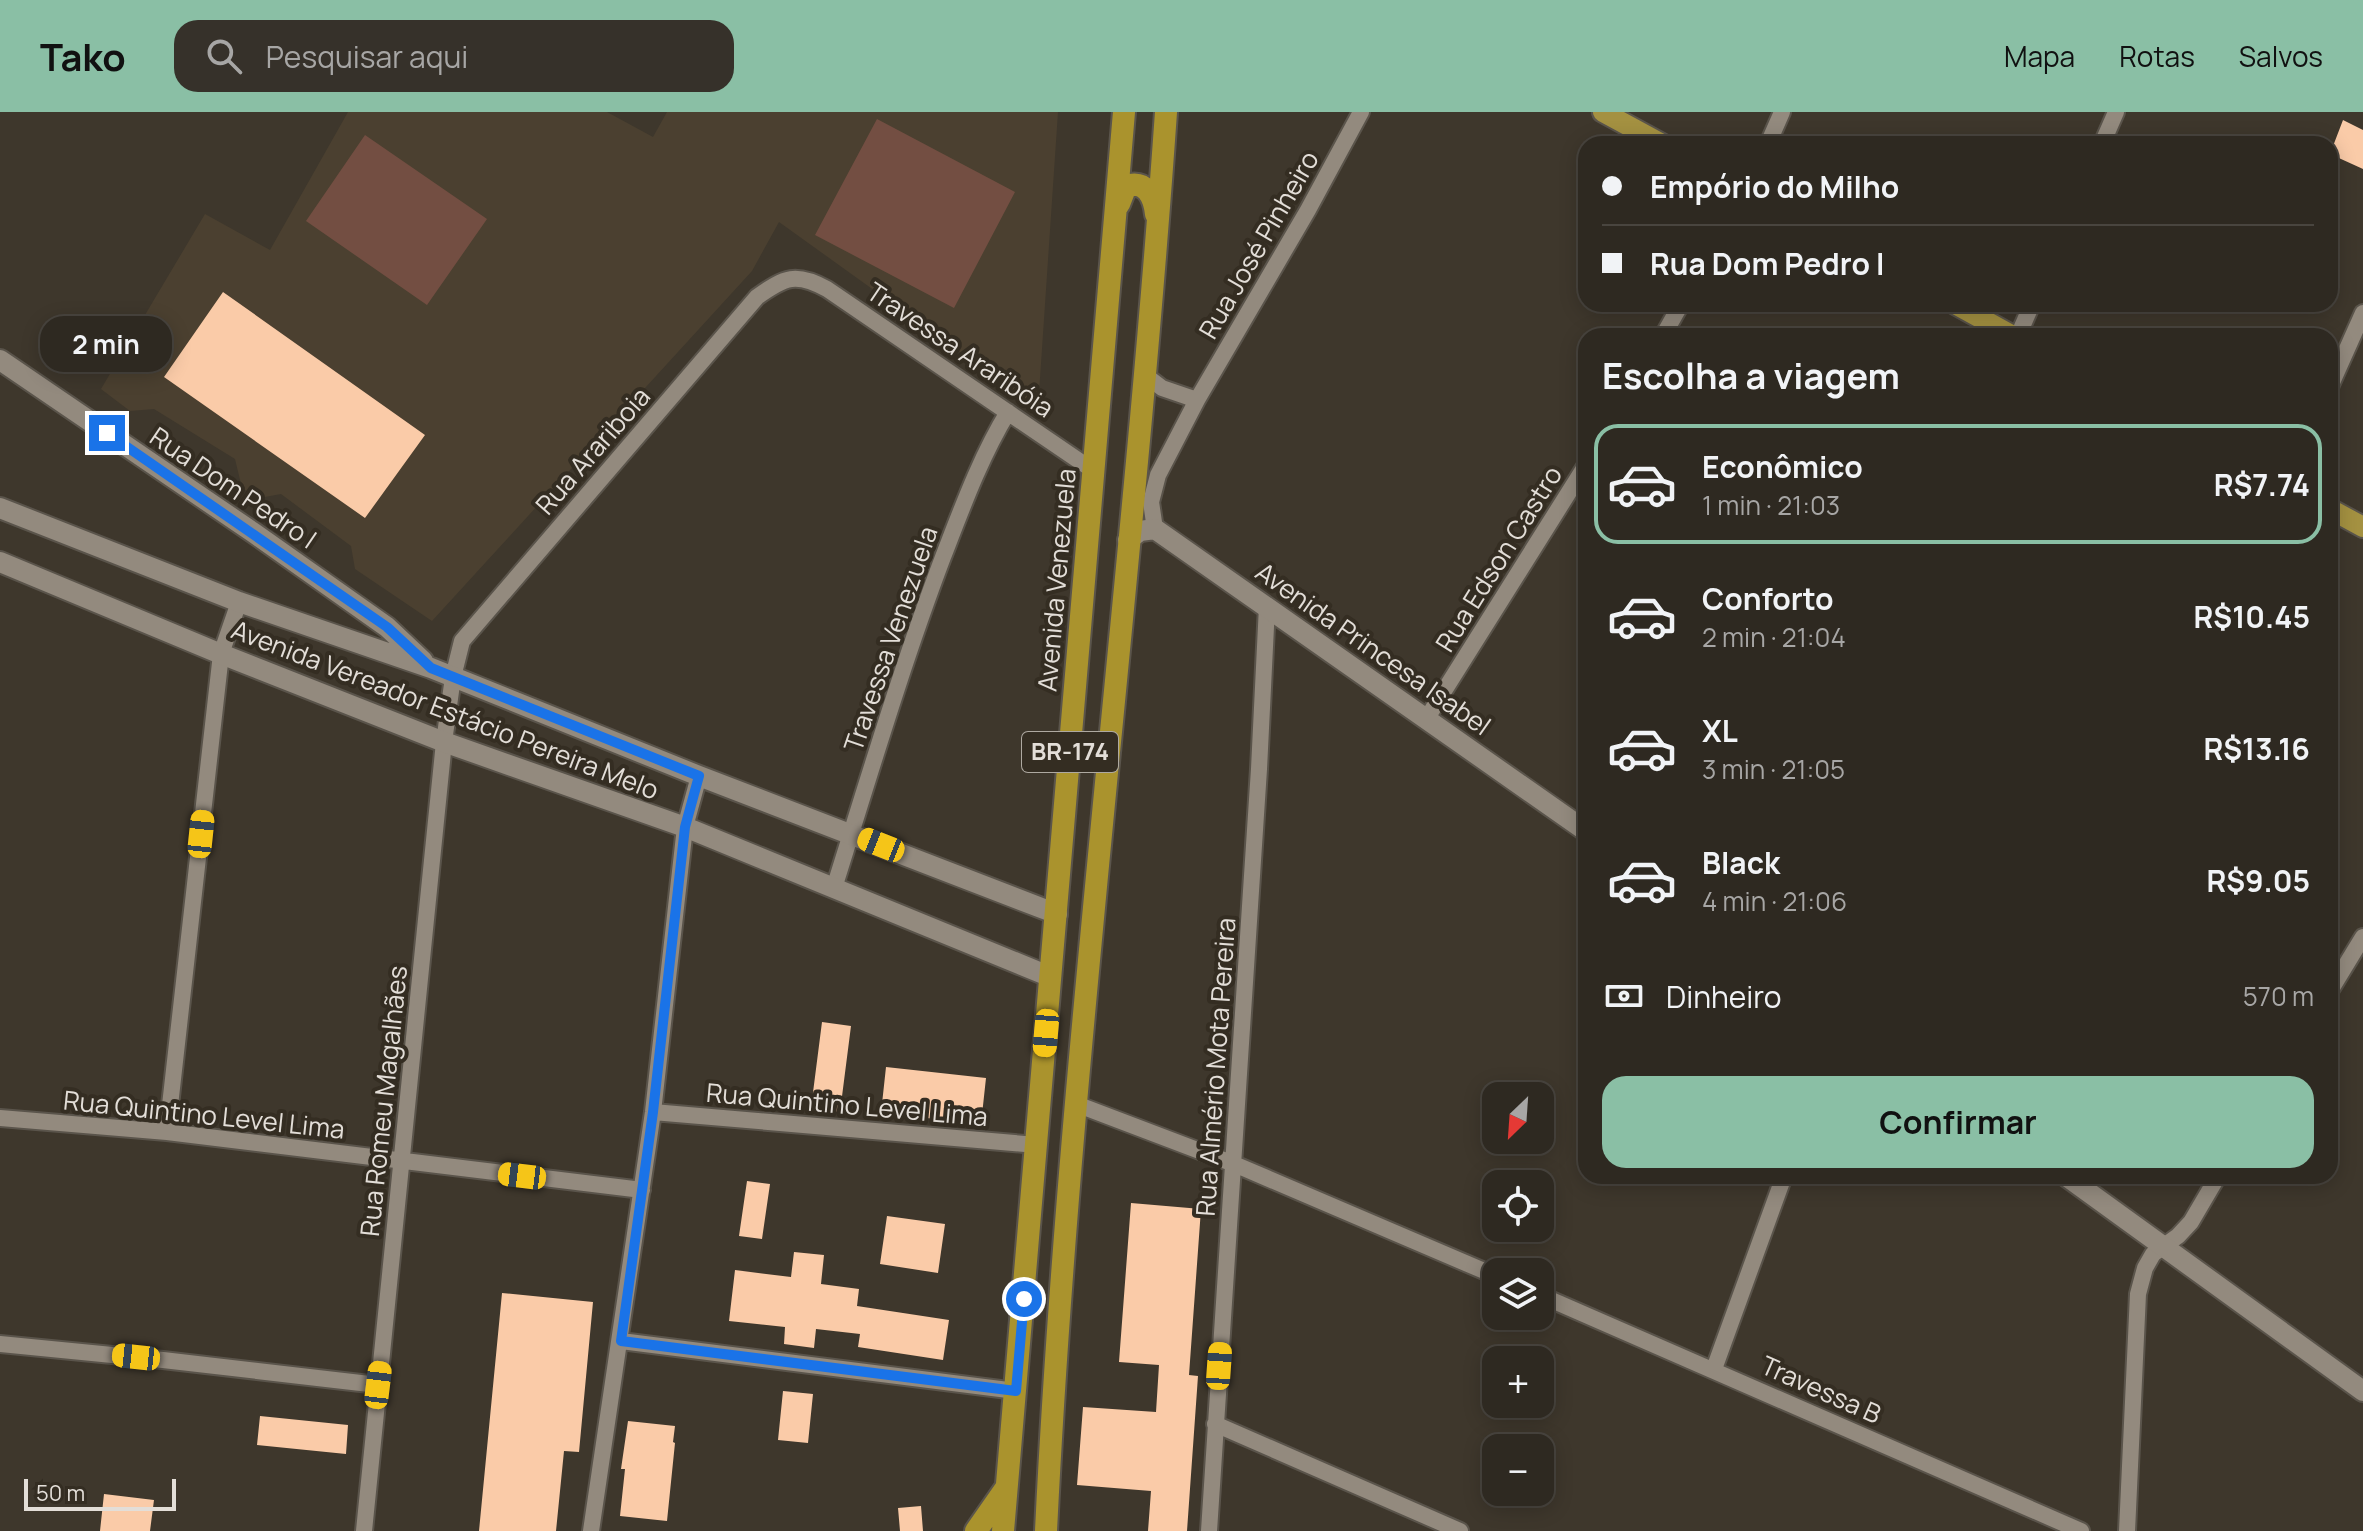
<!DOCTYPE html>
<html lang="pt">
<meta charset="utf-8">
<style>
:root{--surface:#2e2921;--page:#36312a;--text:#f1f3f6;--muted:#a7a6a5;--line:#49453f;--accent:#8abfa5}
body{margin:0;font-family:Manrope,sans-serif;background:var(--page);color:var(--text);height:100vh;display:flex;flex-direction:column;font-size:30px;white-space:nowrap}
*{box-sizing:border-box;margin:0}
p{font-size:26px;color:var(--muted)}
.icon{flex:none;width:44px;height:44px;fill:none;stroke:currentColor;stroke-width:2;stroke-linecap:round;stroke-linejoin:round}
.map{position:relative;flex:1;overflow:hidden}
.details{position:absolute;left:1578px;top:216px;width:760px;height:856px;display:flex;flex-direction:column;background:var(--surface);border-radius:24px;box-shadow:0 4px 20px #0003,0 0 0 2px var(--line)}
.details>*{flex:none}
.top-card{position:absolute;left:1578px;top:24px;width:760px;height:176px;border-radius:24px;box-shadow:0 4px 20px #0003,0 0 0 2px var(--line);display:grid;align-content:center;height:176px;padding:0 24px;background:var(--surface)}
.needle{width:52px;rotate:205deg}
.fabs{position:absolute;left:1482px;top:970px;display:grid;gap:16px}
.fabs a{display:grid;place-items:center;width:72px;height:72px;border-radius:16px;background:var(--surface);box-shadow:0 4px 20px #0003,0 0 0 2px var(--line);font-size:40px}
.scale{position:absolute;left:24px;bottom:20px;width:152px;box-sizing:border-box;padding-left:8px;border:4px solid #e3ded8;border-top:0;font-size:22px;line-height:28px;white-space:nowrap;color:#e3ded8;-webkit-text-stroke:6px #342d22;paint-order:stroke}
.end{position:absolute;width:36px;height:36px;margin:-18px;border:10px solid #1a73e8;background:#fff;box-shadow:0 0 0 4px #fff}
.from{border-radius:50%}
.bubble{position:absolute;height:56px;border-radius:24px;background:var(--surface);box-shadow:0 4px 20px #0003,0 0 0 2px var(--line);font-size:26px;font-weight:700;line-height:56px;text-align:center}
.car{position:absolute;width:24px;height:48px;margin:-24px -12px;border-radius:10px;box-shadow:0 0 6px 2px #0007;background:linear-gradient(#f5c518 24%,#345 0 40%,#f5c518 0 76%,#345 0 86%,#f5c518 0)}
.top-card b{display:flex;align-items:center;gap:28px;height:76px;font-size:30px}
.top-card b+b{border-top:2px solid var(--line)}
.top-card i{width:20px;height:20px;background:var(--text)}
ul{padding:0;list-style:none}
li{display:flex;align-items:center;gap:24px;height:120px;margin:0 16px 12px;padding:0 8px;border:4px solid transparent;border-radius:24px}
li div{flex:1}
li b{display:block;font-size:30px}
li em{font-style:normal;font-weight:700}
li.active{border-color:var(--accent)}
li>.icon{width:72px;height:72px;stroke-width:1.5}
h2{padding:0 24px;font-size:36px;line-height:96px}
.pay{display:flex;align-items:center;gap:20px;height:88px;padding:0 24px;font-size:30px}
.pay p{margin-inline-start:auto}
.action{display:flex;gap:16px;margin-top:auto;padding:16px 24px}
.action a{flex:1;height:92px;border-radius:24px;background:var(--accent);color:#111;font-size:32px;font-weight:700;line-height:92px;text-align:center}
header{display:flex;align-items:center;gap:48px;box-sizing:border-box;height:112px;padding:0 40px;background:var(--accent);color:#111}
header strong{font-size:38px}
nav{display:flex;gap:44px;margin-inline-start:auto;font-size:28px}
.search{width:560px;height:72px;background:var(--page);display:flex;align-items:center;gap:20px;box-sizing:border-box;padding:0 28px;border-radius:24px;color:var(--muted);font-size:30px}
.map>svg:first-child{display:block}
.built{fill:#4b4030}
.green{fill:#734e42}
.building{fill:#facba8}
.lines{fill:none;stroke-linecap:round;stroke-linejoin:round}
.minor-casing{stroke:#5a544b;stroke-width:20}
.tertiary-casing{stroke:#5a544b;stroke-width:24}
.secondary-casing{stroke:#5a544b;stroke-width:24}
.primary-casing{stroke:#5a544b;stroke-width:24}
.trunk-casing{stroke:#5a544b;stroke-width:26}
.minor{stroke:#938a7e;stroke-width:16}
.tertiary{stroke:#938a7e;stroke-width:20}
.secondary{stroke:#938a7e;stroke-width:20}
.primary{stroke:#a49141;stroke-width:20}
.trunk{stroke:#aa932d;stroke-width:22}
.route{stroke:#1a73e8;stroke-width:10}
.labels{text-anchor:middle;stroke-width:8;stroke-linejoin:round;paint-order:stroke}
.shield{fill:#342d22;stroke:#aea9a1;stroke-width:2}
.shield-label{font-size:24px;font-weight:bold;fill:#e3ded8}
.street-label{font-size:26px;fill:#e3ded8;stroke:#342d22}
</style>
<header>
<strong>Tako</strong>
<div class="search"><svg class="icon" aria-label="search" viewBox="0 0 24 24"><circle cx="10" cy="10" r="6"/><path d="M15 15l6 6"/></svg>Pesquisar aqui</div>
<nav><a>Mapa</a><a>Rotas</a><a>Salvos</a></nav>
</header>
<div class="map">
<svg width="2363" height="1419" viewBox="0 0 2363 1419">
<rect width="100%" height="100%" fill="#3e372c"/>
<path class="built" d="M348 0H607L653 25 667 0H1058L1038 296 779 110 752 159 432 509 355 457 351 434 281 382 259 386 242 376 235 347 154 297 130 299 101 277 205 102 270 138Z"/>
<path class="green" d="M877 7 1015 80 954 196 815 123Z
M365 23 487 107 427 193 306 109Z"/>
<path class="building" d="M2343 8 2363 18V57L2330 42Z
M223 180 425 323 365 406 164 265Z
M822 910 851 914 840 1000 811 996Z
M886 955 986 966 981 1012 881 1001Z
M747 1069 770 1072 762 1127 739 1124Z
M1131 1091 1201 1097 1189 1263 1198 1264 1187 1419H1148L1151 1379 1077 1373 1083 1295 1156 1300 1159 1253 1119 1250Z
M887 1104 945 1112 938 1161 880 1152Z
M794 1140 824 1143 821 1172 859 1177 857 1194 949 1208 943 1248 858 1235 860 1222 816 1217 814 1236 784 1232 785 1215 729 1209 735 1158 791 1165Z
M502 1181 593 1190 579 1340 564 1339 556 1419H479Z
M783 1279 813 1282 808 1331 778 1328Z
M260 1304 348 1313 346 1342 257 1333Z
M628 1309 675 1314 673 1330 675 1331 667 1409 620 1404 625 1357H621Z
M104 1382 154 1388 150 1419H100Z
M921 1394 923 1419H900L898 1396Z"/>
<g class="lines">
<g class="minor-casing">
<path id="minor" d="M1768 32 1782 0
M2102 32 2116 0
M1663 224 1681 192
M2018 224 2032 192
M1145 263 1162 276 1197 288
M2330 275 2363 201
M1155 417 1151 390 1158 363 1197 288 1308 98 1361 0
M1427 606 1586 353
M834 776C869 665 902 553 943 445 962 396 981 344 1008 300
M2330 879 2363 825
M1076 992 1234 1052 1496 1164
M653 1000 1037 1033
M0 1006 167 1020 642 1078
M167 1020 221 542 239 490
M1540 1183 2081 1419
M621 1229 1016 1279
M0 1232 163 1248 378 1273
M1714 1257 1784 1064
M1215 1312 1460 1419
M364 1419 444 630 453 565 462 529 757 185C785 165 796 160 827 177L1094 359
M591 1419 653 1000 685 715 699 664
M1209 1419 1259 657 1267 494
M2127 1419 2138 1182 2145 1156 2153 1142 2178 1124 2191 1110 2218 1064"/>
</g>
<g class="tertiary-casing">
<path id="tertiary" d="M0 248 254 421 387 515 423 549
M0 396 239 490 431 556 699 664 1057 802
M0 450 221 542 444 630 685 715 1051 865"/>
</g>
<g class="secondary-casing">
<path id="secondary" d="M1128 428 1140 419 1155 417 1586 719
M2066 1064 2363 1279"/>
</g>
<g class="primary-casing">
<path id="primary" d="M1603 0 1662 32
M1955 192 2013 224
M2330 397 2363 415"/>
</g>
<g class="trunk-casing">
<path id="trunk" d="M1119 92 1126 74C1146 68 1154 84 1156 102
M976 1419 1006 1376
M1003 1419 1124 0
M1046 1419C1069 945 1133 473 1166 0"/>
</g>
<use href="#minor" class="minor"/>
<use href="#tertiary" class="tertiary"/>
<use href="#secondary" class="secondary"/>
<use href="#primary" class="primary"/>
<use href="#trunk" class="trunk"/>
</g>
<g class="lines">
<path class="route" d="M107 321 387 515 431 556 699 664 685 715 653 1000 621 1229 1016 1279 1024 1187"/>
</g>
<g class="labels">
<rect class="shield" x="1022" y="620" width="96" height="40" rx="6"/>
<g class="shield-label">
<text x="1070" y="648">BR-174</text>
</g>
<g class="street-label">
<text transform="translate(1259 133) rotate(-60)" y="9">Rua José Pinheiro</text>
<text transform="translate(960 238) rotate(34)" y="9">Travessa Araribóia</text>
<text transform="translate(593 339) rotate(-49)" y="9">Rua Arariboia</text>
<text transform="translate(233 376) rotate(34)" y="9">Rua Dom Pedro I</text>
<text transform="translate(1499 447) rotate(-58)" y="9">Rua Edson Castro</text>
<text transform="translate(1057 468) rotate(-85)" y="9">Avenida Venezuela</text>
<text transform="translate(891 527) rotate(-71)" y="9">Travessa Venezuela</text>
<text transform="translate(1373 537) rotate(35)" y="9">Avenida Princesa Isabel</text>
<text transform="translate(445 598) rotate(21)" y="9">Avenida Vereador Estácio Pereira Melo</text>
<text transform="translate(1216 955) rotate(-86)" y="9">Rua Almério Mota Pereira</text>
<text transform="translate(384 989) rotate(-84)" y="9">Rua Romeu Magalhães</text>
<text transform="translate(847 993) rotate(5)" y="9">Rua Quintino Level Lima</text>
<text transform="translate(204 1003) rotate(6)" y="9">Rua Quintino Level Lima</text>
<text transform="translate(1821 1278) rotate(24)" y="9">Travessa B</text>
</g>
</g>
</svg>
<div class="fabs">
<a><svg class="needle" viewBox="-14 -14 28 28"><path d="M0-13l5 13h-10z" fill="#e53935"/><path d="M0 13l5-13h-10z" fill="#a7a6a5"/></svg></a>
<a><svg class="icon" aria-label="locate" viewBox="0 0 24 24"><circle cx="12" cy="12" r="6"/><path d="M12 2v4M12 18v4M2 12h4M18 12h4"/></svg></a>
<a><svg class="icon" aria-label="layers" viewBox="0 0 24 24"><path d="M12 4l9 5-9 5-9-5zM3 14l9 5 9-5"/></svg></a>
<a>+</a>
<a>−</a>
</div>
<div class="scale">50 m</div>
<i class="end from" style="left:1024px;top:1187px"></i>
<i class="end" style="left:107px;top:321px"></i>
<div class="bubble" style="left:40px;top:204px;width:132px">2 min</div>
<i class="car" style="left:201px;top:722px;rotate:6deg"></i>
<i class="car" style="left:881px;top:733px;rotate:292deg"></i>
<i class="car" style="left:1046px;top:921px;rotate:185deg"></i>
<i class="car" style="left:522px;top:1064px;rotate:277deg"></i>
<i class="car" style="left:136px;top:1245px;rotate:276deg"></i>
<i class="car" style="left:1219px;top:1254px;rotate:4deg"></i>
<i class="car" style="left:378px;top:1273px;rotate:7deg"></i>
<div class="top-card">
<b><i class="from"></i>Empório do Milho</b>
<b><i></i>Rua Dom Pedro I</b>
</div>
<section class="details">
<h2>Escolha a viagem</h2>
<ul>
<li class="active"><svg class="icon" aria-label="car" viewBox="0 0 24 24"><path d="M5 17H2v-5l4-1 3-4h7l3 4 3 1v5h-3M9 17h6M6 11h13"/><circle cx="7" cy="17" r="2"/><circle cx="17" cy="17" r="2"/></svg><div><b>Econômico</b><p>1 min · 21:03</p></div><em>R$7.74</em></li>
<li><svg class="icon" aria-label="car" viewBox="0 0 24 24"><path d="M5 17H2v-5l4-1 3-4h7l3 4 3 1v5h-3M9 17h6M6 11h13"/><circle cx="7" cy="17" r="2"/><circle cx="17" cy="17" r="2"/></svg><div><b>Conforto</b><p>2 min · 21:04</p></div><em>R$10.45</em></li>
<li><svg class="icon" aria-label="car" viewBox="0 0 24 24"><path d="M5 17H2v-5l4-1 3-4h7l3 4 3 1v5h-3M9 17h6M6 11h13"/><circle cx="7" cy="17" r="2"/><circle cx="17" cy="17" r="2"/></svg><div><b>XL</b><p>3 min · 21:05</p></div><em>R$13.16</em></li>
<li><svg class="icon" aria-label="car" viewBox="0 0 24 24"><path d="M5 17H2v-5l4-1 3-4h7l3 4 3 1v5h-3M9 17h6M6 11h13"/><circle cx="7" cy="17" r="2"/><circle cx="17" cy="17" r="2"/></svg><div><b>Black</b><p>4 min · 21:06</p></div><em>R$9.05</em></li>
</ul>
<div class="pay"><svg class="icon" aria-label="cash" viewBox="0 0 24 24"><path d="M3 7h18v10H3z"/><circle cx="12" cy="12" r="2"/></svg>Dinheiro<p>570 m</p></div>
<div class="action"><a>Confirmar</a></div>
</section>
</div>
